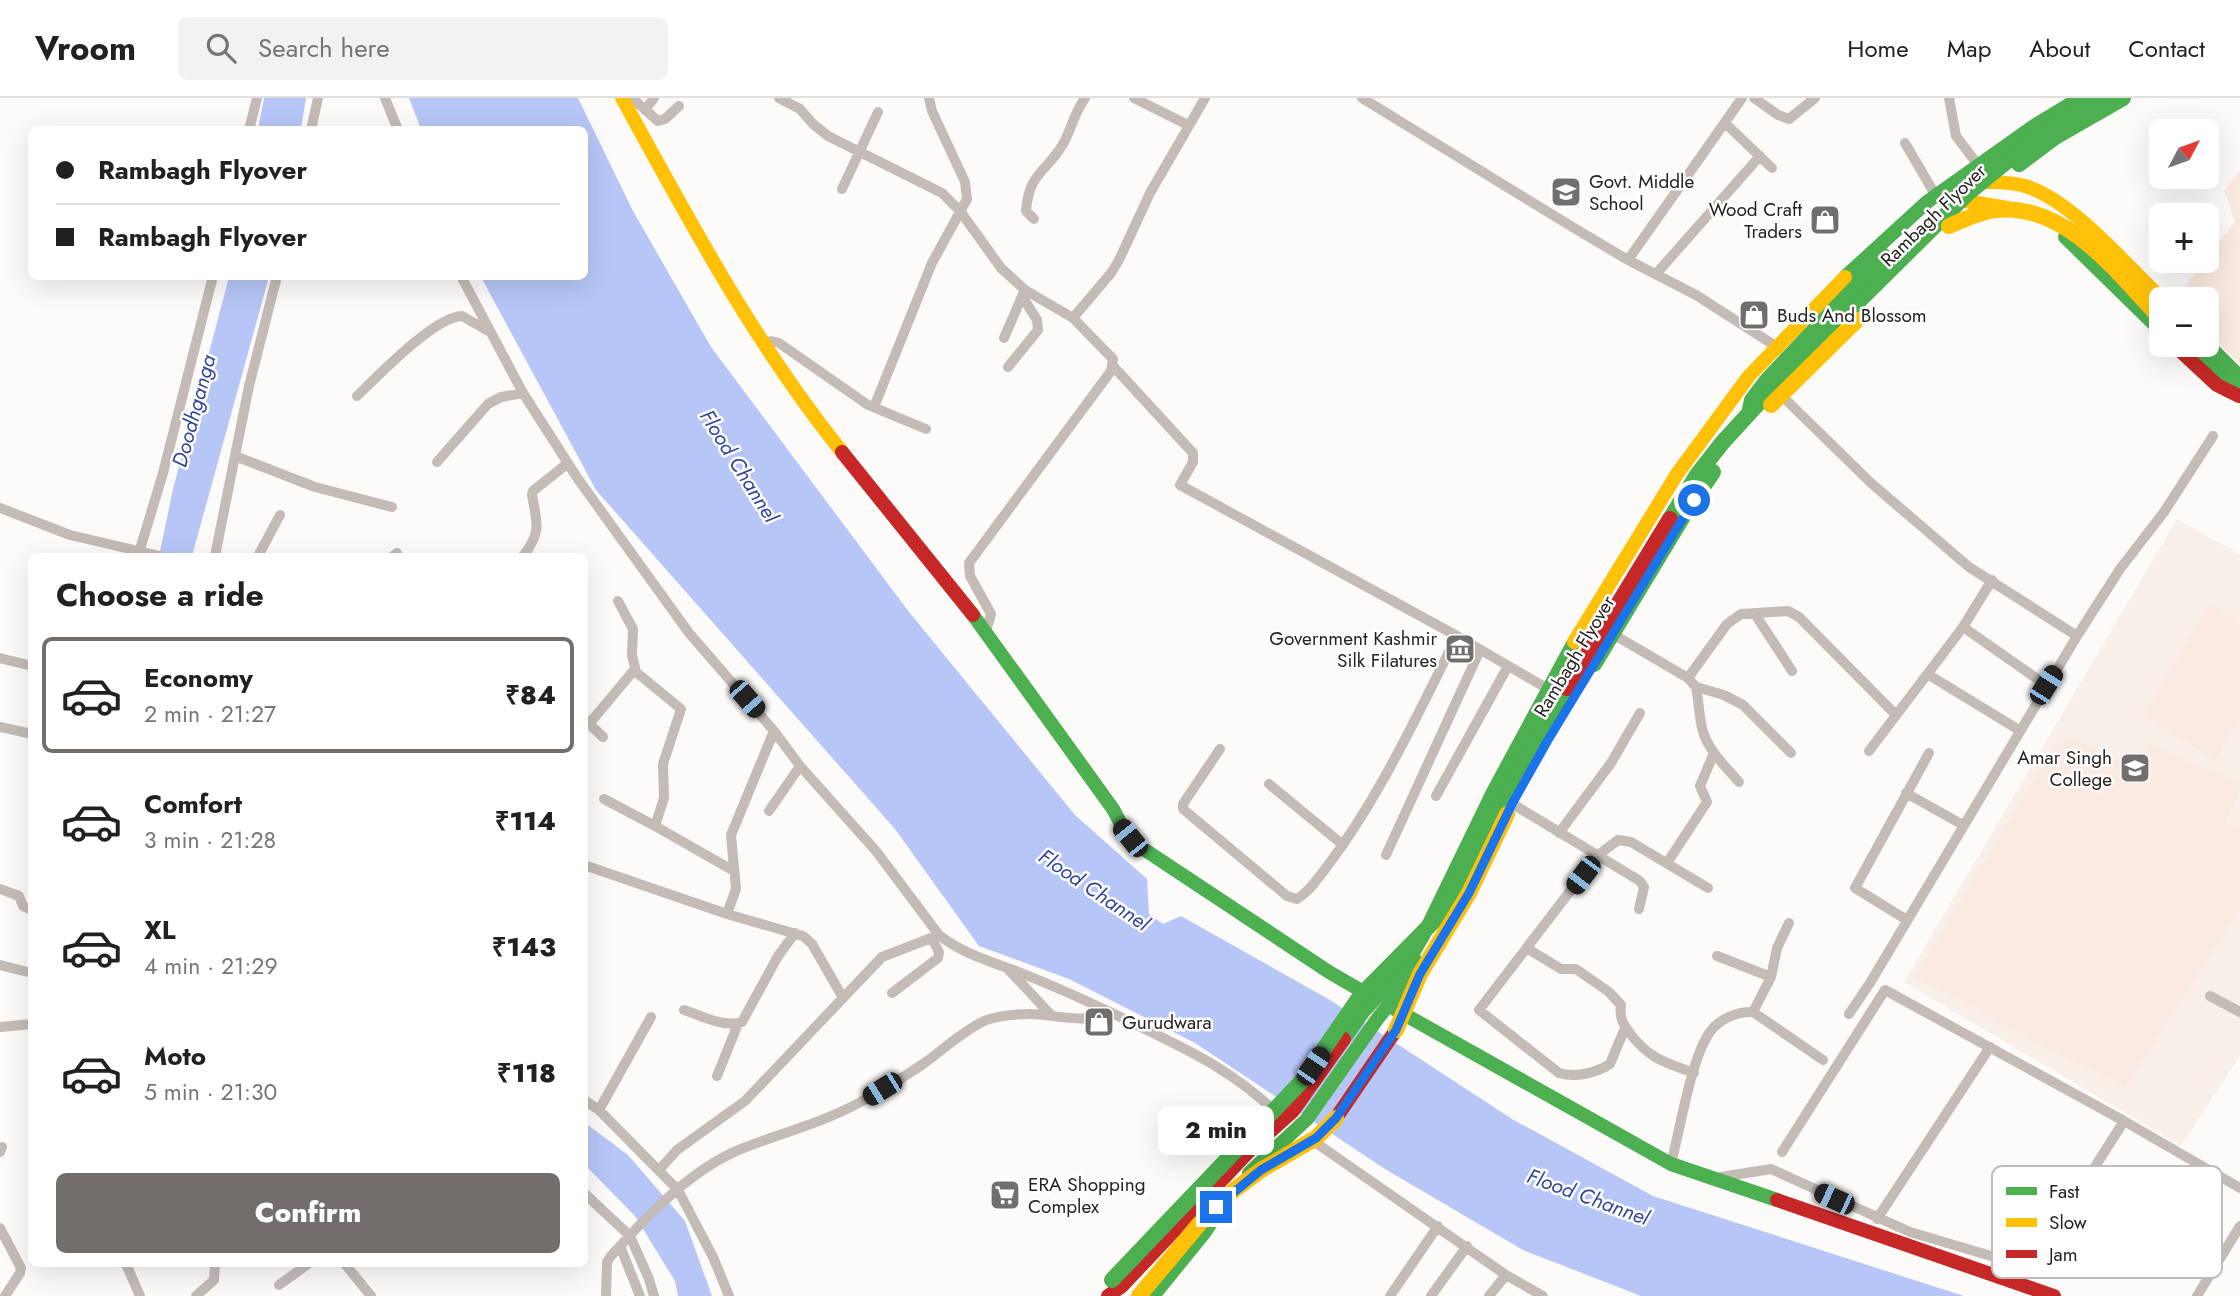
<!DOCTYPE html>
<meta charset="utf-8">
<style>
:root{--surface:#fff;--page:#f2f2f2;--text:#202124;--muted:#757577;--line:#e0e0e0;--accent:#726e6c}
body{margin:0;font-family:Jost,sans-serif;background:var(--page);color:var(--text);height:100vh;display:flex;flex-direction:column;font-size:26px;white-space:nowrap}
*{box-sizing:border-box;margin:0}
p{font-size:23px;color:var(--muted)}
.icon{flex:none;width:38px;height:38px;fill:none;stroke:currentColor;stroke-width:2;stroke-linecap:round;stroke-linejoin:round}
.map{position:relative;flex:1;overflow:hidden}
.details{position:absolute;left:28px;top:455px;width:560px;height:714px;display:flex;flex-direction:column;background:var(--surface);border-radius:10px;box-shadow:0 7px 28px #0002}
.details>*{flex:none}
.top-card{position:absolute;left:28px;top:28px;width:560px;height:154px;border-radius:10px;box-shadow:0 7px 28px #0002;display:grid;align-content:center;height:154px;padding:0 28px;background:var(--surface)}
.needle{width:46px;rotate:49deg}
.controls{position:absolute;left:2149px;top:21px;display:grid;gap:14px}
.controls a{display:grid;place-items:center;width:70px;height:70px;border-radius:10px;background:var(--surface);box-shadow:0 7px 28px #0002;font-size:35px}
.end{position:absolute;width:32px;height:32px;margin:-16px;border:9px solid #1a73e8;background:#fff;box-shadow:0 0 0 4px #fff}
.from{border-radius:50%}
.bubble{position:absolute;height:49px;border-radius:10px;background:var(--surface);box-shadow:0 7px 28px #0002;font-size:23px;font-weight:800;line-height:49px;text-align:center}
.car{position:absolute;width:21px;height:42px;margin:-21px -10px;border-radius:9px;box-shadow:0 0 5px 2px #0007;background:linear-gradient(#222 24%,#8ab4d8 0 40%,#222 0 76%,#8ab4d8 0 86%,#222 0)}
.top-card b{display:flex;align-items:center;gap:24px;height:66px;font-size:26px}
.top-card b+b{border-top:2px solid var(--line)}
.top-card i{width:18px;height:18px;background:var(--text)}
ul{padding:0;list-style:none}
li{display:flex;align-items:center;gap:21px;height:116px;margin:0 14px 10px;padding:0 14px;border:4px solid transparent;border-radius:10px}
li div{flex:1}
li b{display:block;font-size:26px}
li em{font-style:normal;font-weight:800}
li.selected{border-color:var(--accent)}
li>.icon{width:63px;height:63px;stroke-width:1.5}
h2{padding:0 28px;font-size:32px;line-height:84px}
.primary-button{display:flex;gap:14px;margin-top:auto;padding:14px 28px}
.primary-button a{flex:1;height:80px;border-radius:10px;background:var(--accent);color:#fff;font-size:28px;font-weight:800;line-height:80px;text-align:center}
header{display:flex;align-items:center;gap:42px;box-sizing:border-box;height:98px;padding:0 35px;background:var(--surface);border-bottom:2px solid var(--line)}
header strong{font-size:33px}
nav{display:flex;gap:38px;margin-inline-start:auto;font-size:24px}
.search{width:490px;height:63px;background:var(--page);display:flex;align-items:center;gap:18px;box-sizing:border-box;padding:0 24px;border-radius:10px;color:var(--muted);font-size:26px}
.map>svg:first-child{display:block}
.built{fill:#f9efe9}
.green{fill:#fbeae1}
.water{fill:#b6c6f6}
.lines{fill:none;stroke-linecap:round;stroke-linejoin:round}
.street{stroke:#c4bbb7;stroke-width:10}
.fast{stroke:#4caf50;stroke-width:14}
.slow{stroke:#ffc107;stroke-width:14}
.jam{stroke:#c62828;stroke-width:14}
.fast-bridge{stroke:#4caf50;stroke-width:16}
.slow-bridge{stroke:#ffc107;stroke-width:16}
.jam-bridge{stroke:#c62828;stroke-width:16}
.route{stroke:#1a73e8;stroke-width:9}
.labels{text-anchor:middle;stroke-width:5;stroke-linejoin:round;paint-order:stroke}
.poi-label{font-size:19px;fill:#272220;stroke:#fff;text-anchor:start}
.street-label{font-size:19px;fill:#272220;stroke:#fff}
.water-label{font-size:21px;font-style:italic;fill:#334898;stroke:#fff}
.key{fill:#fff;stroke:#bebdbc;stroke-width:2}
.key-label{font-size:19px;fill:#272220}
</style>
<header>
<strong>Vroom</strong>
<div class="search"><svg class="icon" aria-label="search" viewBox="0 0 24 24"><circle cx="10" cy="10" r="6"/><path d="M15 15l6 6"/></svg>Search here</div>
<nav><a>Home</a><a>Map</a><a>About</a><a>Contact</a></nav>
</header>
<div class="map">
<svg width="2240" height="1198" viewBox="0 0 2240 1198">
<rect width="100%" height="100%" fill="#fdfbf9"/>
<path class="built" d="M2177 421 2240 456V958L2181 1048 1904 884Z"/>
<path class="green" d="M2240 72V267L2207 234V201H2175L2235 124 2224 93Z
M2209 507 2240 525V619L2215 662 2144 617Z
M2072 640 2133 669 2151 647 2240 686V693L2225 724 2240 731V810L2125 990 1915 879 2055 646Z"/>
<path class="water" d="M264 0H306L301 31H258Z
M409 0H578L633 113 711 249 909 514 1075 717 1147 781 1149 816 1163 826 1181 818 1330 902 1512 1021 1653 1098 1964 1198H1641L1523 1152 1385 1071 1195 945 1069 881 979 848 895 731 596 392 481 179 584 178V32L421 31Z
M229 179H269L192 458H159L173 391Z
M584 1024 628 1057 685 1123 712 1198H678L675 1183 635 1118 585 1067Z"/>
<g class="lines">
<path class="street" d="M385 0 398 32
M632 0 658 23 665 21 679 8
M779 0 800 11 813 26 828 38 942 95 960 113 1001 170 1025 192 1073 220 1113 261 1111 273 969 465 970 478 991 516 986 533
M1134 0 1188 27
M1362 0 1579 133 1628 162 1696 197 1777 249
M1754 0 1778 17 1789 21 1815 0
M1949 0 1956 38 1978 67
M645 12 654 0
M1725 25 1772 70
M249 32 257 0
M311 32 318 0
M1905 45 1936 98
M842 91 878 14
M1034 121 1026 113C1029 74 1046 75 1063 46 1072 30 1073 17 1085 0
M1628 162 1742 0
M1656 176 1760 58
M461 178 523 295 578 381 689 535 774 633 800 668 876 753 939 837C965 858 1000 866 1031 879 1070 895 1109 913 1147 932 1194 955 1239 977 1276 1015
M1073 220 1111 175 1119 162 1150 95 1205 0
M1004 240 1023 196
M763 246 771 243 779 245 868 307 926 331
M1113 268 1193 355V364L1180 387 1457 538 1548 591
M1008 269 1038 232 1037 222 1022 198
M1781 297 1871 385 1969 469 2077 538
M357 298C378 278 434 219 462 218L490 234
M874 309 932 165 967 101 965 84 932 13 929 0
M235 358 315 389 392 409
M437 364 488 306 501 299 523 295
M0 410 70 437 160 458
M138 458 163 375 213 178
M215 458 249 288 277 178
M258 458 280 417
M393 458 397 455
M523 458C542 434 537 425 532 397L533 393 568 365
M618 503 633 531 632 557 636 574 681 611 663 666 664 700 655 728 734 773
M1755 516 1792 573
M1587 521 1688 580 1696 589C1699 604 1699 620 1703 634 1709 653 1726 669 1739 684
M1963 529 2046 587
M0 560 32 568
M1929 577 2019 632
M1688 580 1727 526 1741 516 1788 513 1799 519 1896 617
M1696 589 1724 597 1743 607 1791 655
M585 622 603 639
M589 626 635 571
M0 629 32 636
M1220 651 1183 706V711L1287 798 1297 801C1309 794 1317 781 1326 770 1380 699 1417 617 1457 538
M1869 653 1963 529 1992 482
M1269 686 1343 747
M1906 695 1963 727
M1436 698 1508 568
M1501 699 1640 783 1644 789 1639 811
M604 701 655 728
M769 713 800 668
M1559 735 1611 665 1640 615
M1386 757 1480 552
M1667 765 1707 704 1700 688 1714 655
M584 767 727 816 803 838 812 846 842 898
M0 791 19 798 23 808 32 812
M727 816 736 791 731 737 774 633
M1907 822 1855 790 1929 655
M1789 825 1777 850 1771 879 1753 914 1823 962
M1528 851 1561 871H1576L1609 894 1621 907C1619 921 1624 928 1632 938 1650 961 1667 965 1694 975
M1717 858 1771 879
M0 867 32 875
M1009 872 1051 917
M892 895 938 860 939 854 932 841
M2210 898 2240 914
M684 912C702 918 724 930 742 924L778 858 795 835
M1849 916 1870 885 2077 538 2120 471 2164 414 2213 338
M0 929 32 926
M1625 930 1610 966C1596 975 1575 980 1559 975L1479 912 1597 758 1618 742 1631 744 1708 790
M717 978 738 926
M584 1002 599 1012 678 1092 713 1159 729 1198
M599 1012 651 919
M1309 1040 1506 1177 1543 1198
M0 1054 2 1049
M1782 1054 1885 892 2124 1023 2240 1090
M1671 1066C1680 1032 1691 960 1710 934 1719 921 1738 913 1753 914
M659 1072 677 1052 745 1003 882 859 939 837
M1715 1080 1771 1071 1910 1134 2025 1168 2035 1163 2041 1154 2124 1023
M584 1095 630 1138 649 1181 654 1198
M1877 1121 1990 949
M0 1130 21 1170 20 1175 5 1198
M620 1148 640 1198
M126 1166 140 1198
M345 1166 371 1198
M279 1187 308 1166
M196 1198 214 1182 215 1166
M606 1198 607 1164 611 1158C646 1119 691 1071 741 1051 781 1035 826 1024 864 1002 884 991 904 979 923 966 943 952 961 934 984 923 996 918 1017 916 1030 916 1053 916 1090 928 1108 913
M1390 1198 1438 1128
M1431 1198 1467 1148
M1489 1198 1506 1177
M2197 1198 2240 1128"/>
<path class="fast" d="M2065 139 2161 233
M1845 179 1927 104 2034 28 2080 0
M2207 246 2240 279
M2188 247 2240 296
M1748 316 1751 302 1766 282 1884 157
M973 517 1113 711 1122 728 1136 746 1329 874 1372 899
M1393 910 1671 1066 1777 1102
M1344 941 1364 913 1406 867 1423 838 1493 694 1574 544
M1249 1075 1307 1021 1378 920 1404 888 1418 864
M1153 1198 1205 1134 1222 1108"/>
<path class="slow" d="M622 0C689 122 754 245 842 354
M1976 83C1992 85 2009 83 2025 88 2072 102 2126 167 2162 201
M1966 103 2007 110
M1574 544 1677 376 1749 278 1845 179"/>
<path class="jam" d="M2174 247 2217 287 2239 298
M842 354 973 517
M1336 1020 1396 932
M1777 1102 2054 1198
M1108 1198 1122 1188 1254 1048 1293 1013 1344 941"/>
<path class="fast-bridge" d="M2019 66 2055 39 2123 0
M1670 421 1697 377 1722 345 1788 273 1968 95 2039 37 2099 0
M1594 566 1682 420 1713 374
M1112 1182 1302 983 1361 897 1438 819 1467 772 1528 657 1567 590"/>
<path class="slow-bridge" d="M1949 128C1963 122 1979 114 1995 112 2066 104 2118 176 2161 221
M1771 307 1857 222
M1396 932 1420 876 1469 795 1507 716
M1139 1198 1200 1125 1233 1093 1261 1072 1316 1040 1336 1020"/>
<path class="jam-bridge" d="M1567 590 1670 421"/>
</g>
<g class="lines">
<path class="route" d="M1216 1109 1261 1072 1316 1040 1336 1020 1396 932 1420 876 1469 795 1512 706 1548 642 1694 402"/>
</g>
<defs>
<g id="school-square" transform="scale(1.575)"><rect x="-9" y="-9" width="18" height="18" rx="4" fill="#726e6c" stroke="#fff"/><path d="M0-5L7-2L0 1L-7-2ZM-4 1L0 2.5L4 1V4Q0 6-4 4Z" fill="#fff"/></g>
<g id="shop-square" transform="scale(1.575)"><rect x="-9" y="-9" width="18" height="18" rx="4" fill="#726e6c" stroke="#fff"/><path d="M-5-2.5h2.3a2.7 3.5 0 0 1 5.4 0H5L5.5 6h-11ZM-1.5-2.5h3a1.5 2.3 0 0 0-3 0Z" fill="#fff"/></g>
<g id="museum-square" transform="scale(1.575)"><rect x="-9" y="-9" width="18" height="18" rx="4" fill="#726e6c" stroke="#fff"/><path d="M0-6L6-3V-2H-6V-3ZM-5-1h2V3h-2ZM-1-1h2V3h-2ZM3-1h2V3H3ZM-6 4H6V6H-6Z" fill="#fff"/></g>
<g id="university-square" transform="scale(1.575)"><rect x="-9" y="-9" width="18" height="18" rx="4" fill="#726e6c" stroke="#fff"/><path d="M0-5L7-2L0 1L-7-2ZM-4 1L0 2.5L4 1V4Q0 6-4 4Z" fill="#fff"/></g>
<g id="supermarket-square" transform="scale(1.575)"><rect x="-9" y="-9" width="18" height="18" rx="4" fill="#726e6c" stroke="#fff"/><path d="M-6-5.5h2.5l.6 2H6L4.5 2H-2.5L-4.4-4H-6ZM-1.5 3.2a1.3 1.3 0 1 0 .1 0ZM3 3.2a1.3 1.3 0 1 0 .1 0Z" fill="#fff"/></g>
</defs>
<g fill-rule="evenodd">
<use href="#school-square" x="1566" y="94"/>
<use href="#shop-square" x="1825" y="122"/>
<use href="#shop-square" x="1754" y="217"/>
<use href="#museum-square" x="1460" y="551"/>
<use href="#university-square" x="2135" y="670"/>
<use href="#shop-square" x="1099" y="924"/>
<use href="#supermarket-square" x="1005" y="1097"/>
</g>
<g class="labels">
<g class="poi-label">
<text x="1589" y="90">Govt. Middle<tspan x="1589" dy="22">School</tspan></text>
<text x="1802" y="118" text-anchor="end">Wood Craft<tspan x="1802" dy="22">Traders</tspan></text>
<text x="1777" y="224">Buds And Blossom</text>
<text x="1437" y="547" text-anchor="end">Government Kashmir<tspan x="1437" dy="22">Silk Filatures</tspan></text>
<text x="2112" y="666" text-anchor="end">Amar Singh<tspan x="2112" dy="22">College</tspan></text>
<text x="1122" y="931">Gurudwara</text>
<text x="1028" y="1093">ERA Shopping<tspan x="1028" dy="22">Complex</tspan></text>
</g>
<g class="street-label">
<text transform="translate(1933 117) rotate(-44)" y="7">Rambagh Flyover</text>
<text transform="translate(1574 558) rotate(-59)" y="7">Rambagh Flyover</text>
</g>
<g class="water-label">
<text transform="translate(194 313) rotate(-75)" y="7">Doodhganga</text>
<text transform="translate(739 368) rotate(58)" y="7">Flood Channel</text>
<text transform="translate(1094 792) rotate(34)" y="7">Flood Channel</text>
<text transform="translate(1588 1099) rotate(20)" y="7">Flood Channel</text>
</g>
</g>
<rect x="1992" y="1068" width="230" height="112" rx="10" class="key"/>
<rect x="2006" y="1089" width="31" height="8" fill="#4caf50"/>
<rect x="2006" y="1120" width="31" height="9" fill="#ffc107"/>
<rect x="2006" y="1152" width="31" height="8" fill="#c62828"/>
<g class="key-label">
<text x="2049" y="1100">Fast</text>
<text x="2049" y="1131">Slow</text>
<text x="2049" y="1163">Jam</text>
</g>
</svg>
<div class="controls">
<a><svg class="needle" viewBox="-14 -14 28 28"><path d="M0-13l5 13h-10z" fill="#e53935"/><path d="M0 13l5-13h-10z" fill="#757577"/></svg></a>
<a>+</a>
<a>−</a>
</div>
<i class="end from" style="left:1694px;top:402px"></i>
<i class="end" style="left:1216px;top:1109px"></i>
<div class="bubble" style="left:1158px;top:1008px;width:116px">2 min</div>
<i class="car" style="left:2046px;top:587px;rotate:32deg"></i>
<i class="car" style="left:747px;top:601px;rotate:139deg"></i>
<i class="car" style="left:1130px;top:740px;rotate:321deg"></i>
<i class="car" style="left:1583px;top:777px;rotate:217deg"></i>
<i class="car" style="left:1313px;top:968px;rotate:34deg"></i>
<i class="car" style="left:882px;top:991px;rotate:238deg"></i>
<i class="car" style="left:1834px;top:1101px;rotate:295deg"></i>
<div class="top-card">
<b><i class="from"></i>Rambagh Flyover</b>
<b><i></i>Rambagh Flyover</b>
</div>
<section class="details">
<h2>Choose a ride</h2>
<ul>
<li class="selected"><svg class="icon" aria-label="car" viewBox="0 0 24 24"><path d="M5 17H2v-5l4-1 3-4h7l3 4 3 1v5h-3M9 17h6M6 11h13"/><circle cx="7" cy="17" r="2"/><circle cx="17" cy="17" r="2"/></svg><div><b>Economy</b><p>2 min · 21:27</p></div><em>₹84</em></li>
<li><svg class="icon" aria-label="car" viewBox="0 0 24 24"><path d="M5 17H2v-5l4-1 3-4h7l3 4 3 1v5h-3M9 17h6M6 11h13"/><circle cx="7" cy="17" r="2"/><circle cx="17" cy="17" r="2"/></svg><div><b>Comfort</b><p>3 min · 21:28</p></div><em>₹114</em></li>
<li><svg class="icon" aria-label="car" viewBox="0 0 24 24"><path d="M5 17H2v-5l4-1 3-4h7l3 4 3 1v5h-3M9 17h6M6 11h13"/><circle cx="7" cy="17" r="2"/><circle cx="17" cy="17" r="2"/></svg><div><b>XL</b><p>4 min · 21:29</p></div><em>₹143</em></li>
<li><svg class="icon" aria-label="car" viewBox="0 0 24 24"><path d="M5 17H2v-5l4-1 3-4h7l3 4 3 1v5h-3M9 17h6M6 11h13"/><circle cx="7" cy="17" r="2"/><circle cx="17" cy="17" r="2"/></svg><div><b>Moto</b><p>5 min · 21:30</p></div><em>₹118</em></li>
</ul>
<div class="primary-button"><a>Confirm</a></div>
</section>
</div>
